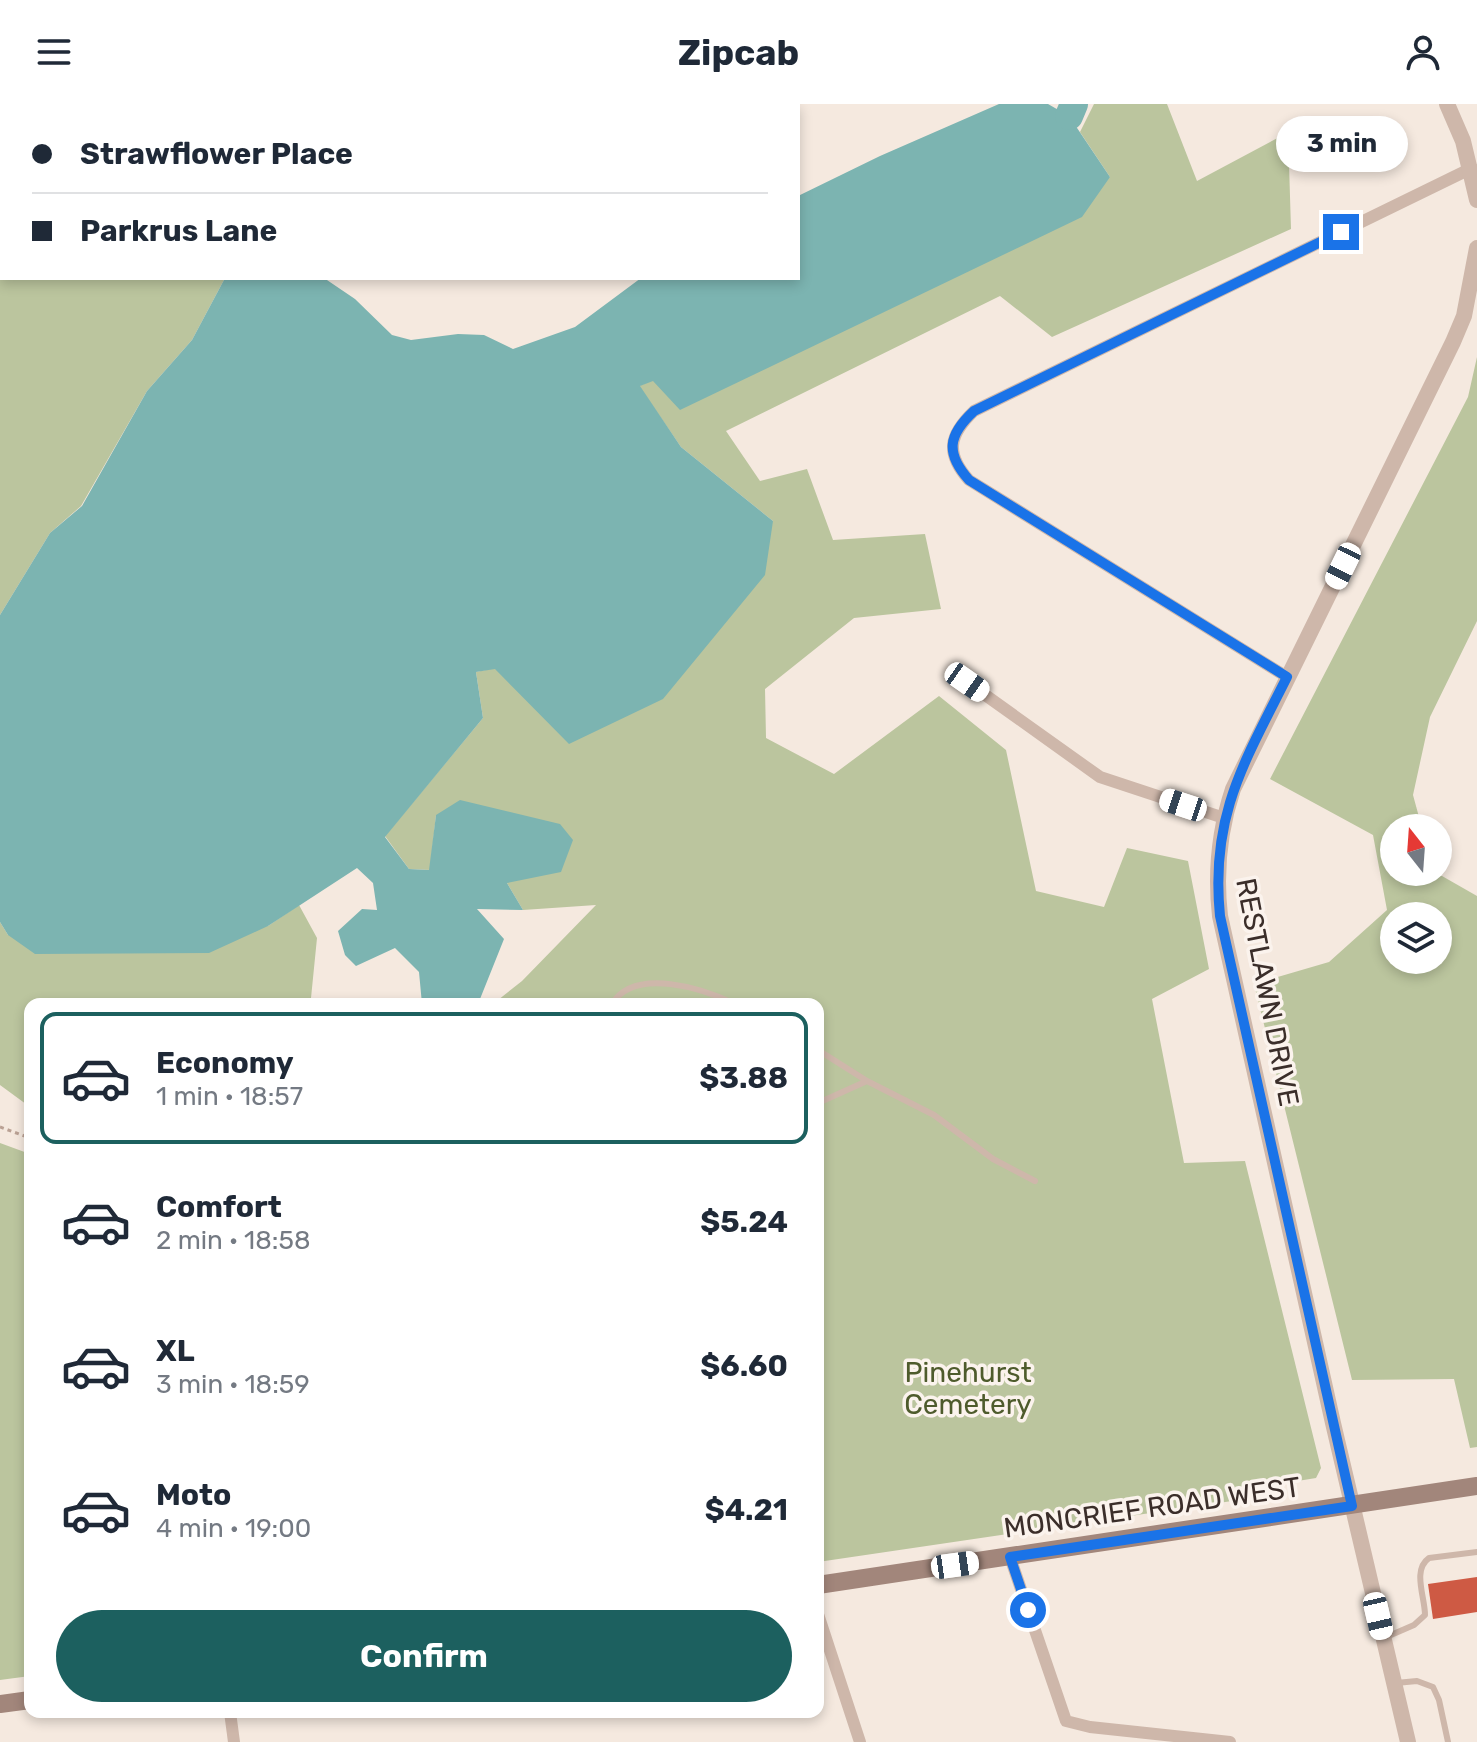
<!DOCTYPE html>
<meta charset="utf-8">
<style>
:root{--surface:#fff;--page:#f2f2f3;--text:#1f2937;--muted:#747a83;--line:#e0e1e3;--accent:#1c605f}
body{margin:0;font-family:Rubik,sans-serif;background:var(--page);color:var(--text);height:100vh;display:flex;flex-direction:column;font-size:30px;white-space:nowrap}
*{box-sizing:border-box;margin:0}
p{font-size:26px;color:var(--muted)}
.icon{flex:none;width:44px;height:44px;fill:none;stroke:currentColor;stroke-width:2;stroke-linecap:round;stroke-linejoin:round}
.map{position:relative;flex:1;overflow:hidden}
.sheet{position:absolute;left:24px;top:894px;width:800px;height:720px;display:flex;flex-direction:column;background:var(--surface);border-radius:16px;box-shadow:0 4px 12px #0003}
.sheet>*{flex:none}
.guide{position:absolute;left:0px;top:0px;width:800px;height:176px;box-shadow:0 4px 12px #0003;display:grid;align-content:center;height:176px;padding:0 32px;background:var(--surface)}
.needle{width:52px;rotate:343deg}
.buttons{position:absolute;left:1380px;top:710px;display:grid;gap:16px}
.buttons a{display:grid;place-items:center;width:72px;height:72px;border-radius:50%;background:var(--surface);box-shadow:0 4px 12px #0003;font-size:40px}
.end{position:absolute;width:36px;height:36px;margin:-18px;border:10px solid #1a73e8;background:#fff;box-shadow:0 0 0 4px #fff}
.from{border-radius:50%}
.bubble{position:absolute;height:56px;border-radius:28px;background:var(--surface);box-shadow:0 4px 12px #0003;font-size:26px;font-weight:700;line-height:56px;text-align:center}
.car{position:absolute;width:24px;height:48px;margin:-24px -12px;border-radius:10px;box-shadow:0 0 6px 2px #0007;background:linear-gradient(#fff 24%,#345 0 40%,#fff 0 76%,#345 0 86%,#fff 0)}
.guide b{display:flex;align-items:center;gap:28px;height:76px;font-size:30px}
.guide b+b{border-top:2px solid var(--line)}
.guide i{width:20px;height:20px;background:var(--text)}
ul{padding:14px 0 0;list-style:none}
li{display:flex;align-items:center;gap:24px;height:132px;margin:0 16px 12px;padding:0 16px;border:4px solid transparent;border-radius:16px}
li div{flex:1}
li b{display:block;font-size:30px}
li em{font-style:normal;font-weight:700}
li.current{border-color:var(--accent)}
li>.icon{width:72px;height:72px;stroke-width:1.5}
.primary-button{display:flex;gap:16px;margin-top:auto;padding:16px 32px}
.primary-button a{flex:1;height:92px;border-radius:48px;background:var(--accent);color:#fff;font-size:32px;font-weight:700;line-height:92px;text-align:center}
header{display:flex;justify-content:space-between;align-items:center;height:104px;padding:0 32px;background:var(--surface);font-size:36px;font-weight:700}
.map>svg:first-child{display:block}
.green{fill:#bbc59e;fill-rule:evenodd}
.water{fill:#7cb4b1}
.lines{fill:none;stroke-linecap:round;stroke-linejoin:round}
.river{stroke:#7cb4b1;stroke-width:28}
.building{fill:#ce5a44}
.path{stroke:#baa194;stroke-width:3;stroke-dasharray:4 4;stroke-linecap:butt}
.service{stroke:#ceb7aa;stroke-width:6}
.minor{stroke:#ceb7aa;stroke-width:12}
.tertiary{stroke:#ceb7aa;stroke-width:16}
.secondary{stroke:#a2867b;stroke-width:18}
.route{stroke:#1a73e8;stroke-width:10}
.labels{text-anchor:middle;stroke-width:7;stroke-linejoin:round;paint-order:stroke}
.street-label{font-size:28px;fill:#3b2e2a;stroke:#fbf3ed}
.park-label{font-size:28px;fill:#4e5b2c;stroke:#fbf3ed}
</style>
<header><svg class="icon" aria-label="menu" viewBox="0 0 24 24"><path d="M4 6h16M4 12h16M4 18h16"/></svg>Zipcab<svg class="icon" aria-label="person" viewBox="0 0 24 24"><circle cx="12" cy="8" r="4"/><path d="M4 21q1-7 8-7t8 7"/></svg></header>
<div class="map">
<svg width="1477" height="1638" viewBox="0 0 1477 1638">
<rect width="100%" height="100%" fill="#f5e9df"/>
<path class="green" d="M0 0 172 2H2V174H225L192 236 147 287 81 402 50 429 0 511Z
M1094 0H1167L1197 77 1313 15 1332 48 1289 60 1291 125 1052 233 1000 192 726 327 760 377 807 365 833 436 925 430 941 505 854 514 765 585 766 634 834 670 939 592 1006 646 1036 787 1104 803 1127 744 1188 757 1209 865 1152 895 1184 1059 1245 1057 1321 1364 1316 1374 1230 1388 1232 1397 818 1458V900H493L522 877 596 801 523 806 507 779 436 711 430 766 409 765 385 732 483 614 476 568 495 564 773 417 681 343 639 282 1110 73 1080 28Z
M1477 253V517L1430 613 1413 691 1422 724H1394V768H1435L1477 792V1343L1470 1344 1454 1275 1352 1276 1254 880 1329 858 1387 806 1373 731 1270 675 1468 293ZM1394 812H1438V856H1394Z
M299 801 317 834 311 894 316 900H30V1003L0 981V818L8 831 268 822Z
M0 1039 30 1050V1572L0 1576Z"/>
<path class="water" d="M999 0H1048L1069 12 1110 73 1082 113 680 306 653 277 640 282 681 343 773 417 765 471 663 595 569 640 495 565 476 568 483 614 385 733 409 765 429 766 436 711 460 696 560 720 573 736 561 768 507 779 523 806 477 805 504 835 478 900H422L419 868 395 844 356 862 345 851 338 827 362 805 377 806 373 779 357 764 268 822 209 849 35 850 8 831 0 818V511L50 429 82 402 147 287 192 236 225 174H324L355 195 392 231 411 236 458 230 484 231 513 245 575 223 641 174H798V92L880 52Z"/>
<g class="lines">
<path class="river" d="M1069 12 1074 0"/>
</g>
<path class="building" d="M1477 1473V1508L1433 1515 1428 1480Z"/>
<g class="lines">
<path class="path" d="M0 1023 30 1034"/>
<path class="service" d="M612 900C635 862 704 885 735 900
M818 946 867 977 934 1011 993 1055 1035 1077
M818 999 867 977
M1384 1534 1414 1521 1425 1511C1425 1493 1412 1466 1429 1454L1477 1448
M1396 1579 1417 1577 1433 1583 1439 1596 1448 1638"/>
<path class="minor" d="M1287 573 969 376C945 349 949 331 974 307L1472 64
M967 578 1100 673 1224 714
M1010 1453 1066 1617 1090 1623 1230 1638
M818 1510 860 1638
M230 1608 234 1638"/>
<path class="tertiary" d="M279 0 280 2
M1447 0 1463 37 1477 96
M763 2 767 0
M1408 1638 1333 1319 1220 812C1215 768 1219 727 1233 685L1453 238 1464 212 1477 144"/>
<path class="secondary" d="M818 1481 1477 1382
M0 1600 30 1596"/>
</g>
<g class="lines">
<path class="route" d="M1028 1506 1010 1453 1352 1402 1220 812C1210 712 1244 659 1287 573L969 376C945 349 948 331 974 307L1341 128"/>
</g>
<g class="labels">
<g class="street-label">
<text transform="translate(1268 888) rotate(79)" y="10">RESTLAWN DRIVE</text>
<text transform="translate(1152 1403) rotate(-8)" y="10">MONCRIEF ROAD WEST</text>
</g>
<g class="park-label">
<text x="968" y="1278">Pinehurst<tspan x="968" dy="32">Cemetery</tspan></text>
</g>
</g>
</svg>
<div class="buttons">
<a><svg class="needle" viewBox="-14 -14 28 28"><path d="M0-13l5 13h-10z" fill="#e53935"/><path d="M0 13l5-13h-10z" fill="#747a83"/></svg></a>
<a><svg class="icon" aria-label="layers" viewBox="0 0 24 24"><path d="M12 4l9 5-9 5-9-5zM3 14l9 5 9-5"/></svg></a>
</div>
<i class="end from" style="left:1028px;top:1506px"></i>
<i class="end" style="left:1341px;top:128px"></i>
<div class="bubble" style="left:1276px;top:12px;width:132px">3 min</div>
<i class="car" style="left:1343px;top:462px;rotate:206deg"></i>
<i class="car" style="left:967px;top:578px;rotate:125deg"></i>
<i class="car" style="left:1183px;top:701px;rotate:288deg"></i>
<i class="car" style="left:955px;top:1461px;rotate:82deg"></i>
<i class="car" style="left:1378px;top:1512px;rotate:167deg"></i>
<div class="guide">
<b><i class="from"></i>Strawflower Place</b>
<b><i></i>Parkrus Lane</b>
</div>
<section class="sheet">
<ul>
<li class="current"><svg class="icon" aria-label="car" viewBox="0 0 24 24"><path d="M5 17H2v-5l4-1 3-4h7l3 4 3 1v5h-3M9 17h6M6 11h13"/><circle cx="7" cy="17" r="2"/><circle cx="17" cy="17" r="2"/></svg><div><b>Economy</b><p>1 min · 18:57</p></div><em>$3.88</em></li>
<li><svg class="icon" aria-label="car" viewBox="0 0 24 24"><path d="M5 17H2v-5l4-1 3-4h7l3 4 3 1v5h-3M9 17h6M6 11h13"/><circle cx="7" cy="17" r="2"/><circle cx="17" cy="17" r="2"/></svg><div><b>Comfort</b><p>2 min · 18:58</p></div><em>$5.24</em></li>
<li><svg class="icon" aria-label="car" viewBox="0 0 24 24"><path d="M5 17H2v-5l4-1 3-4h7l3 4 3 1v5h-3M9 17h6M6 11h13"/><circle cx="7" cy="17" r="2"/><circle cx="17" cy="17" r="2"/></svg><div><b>XL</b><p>3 min · 18:59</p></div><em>$6.60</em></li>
<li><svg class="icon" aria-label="car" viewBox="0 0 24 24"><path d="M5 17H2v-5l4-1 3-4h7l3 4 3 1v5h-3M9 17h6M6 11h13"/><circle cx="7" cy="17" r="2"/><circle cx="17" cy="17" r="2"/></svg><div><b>Moto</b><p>4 min · 19:00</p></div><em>$4.21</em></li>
</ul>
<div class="primary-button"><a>Confirm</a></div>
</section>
</div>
